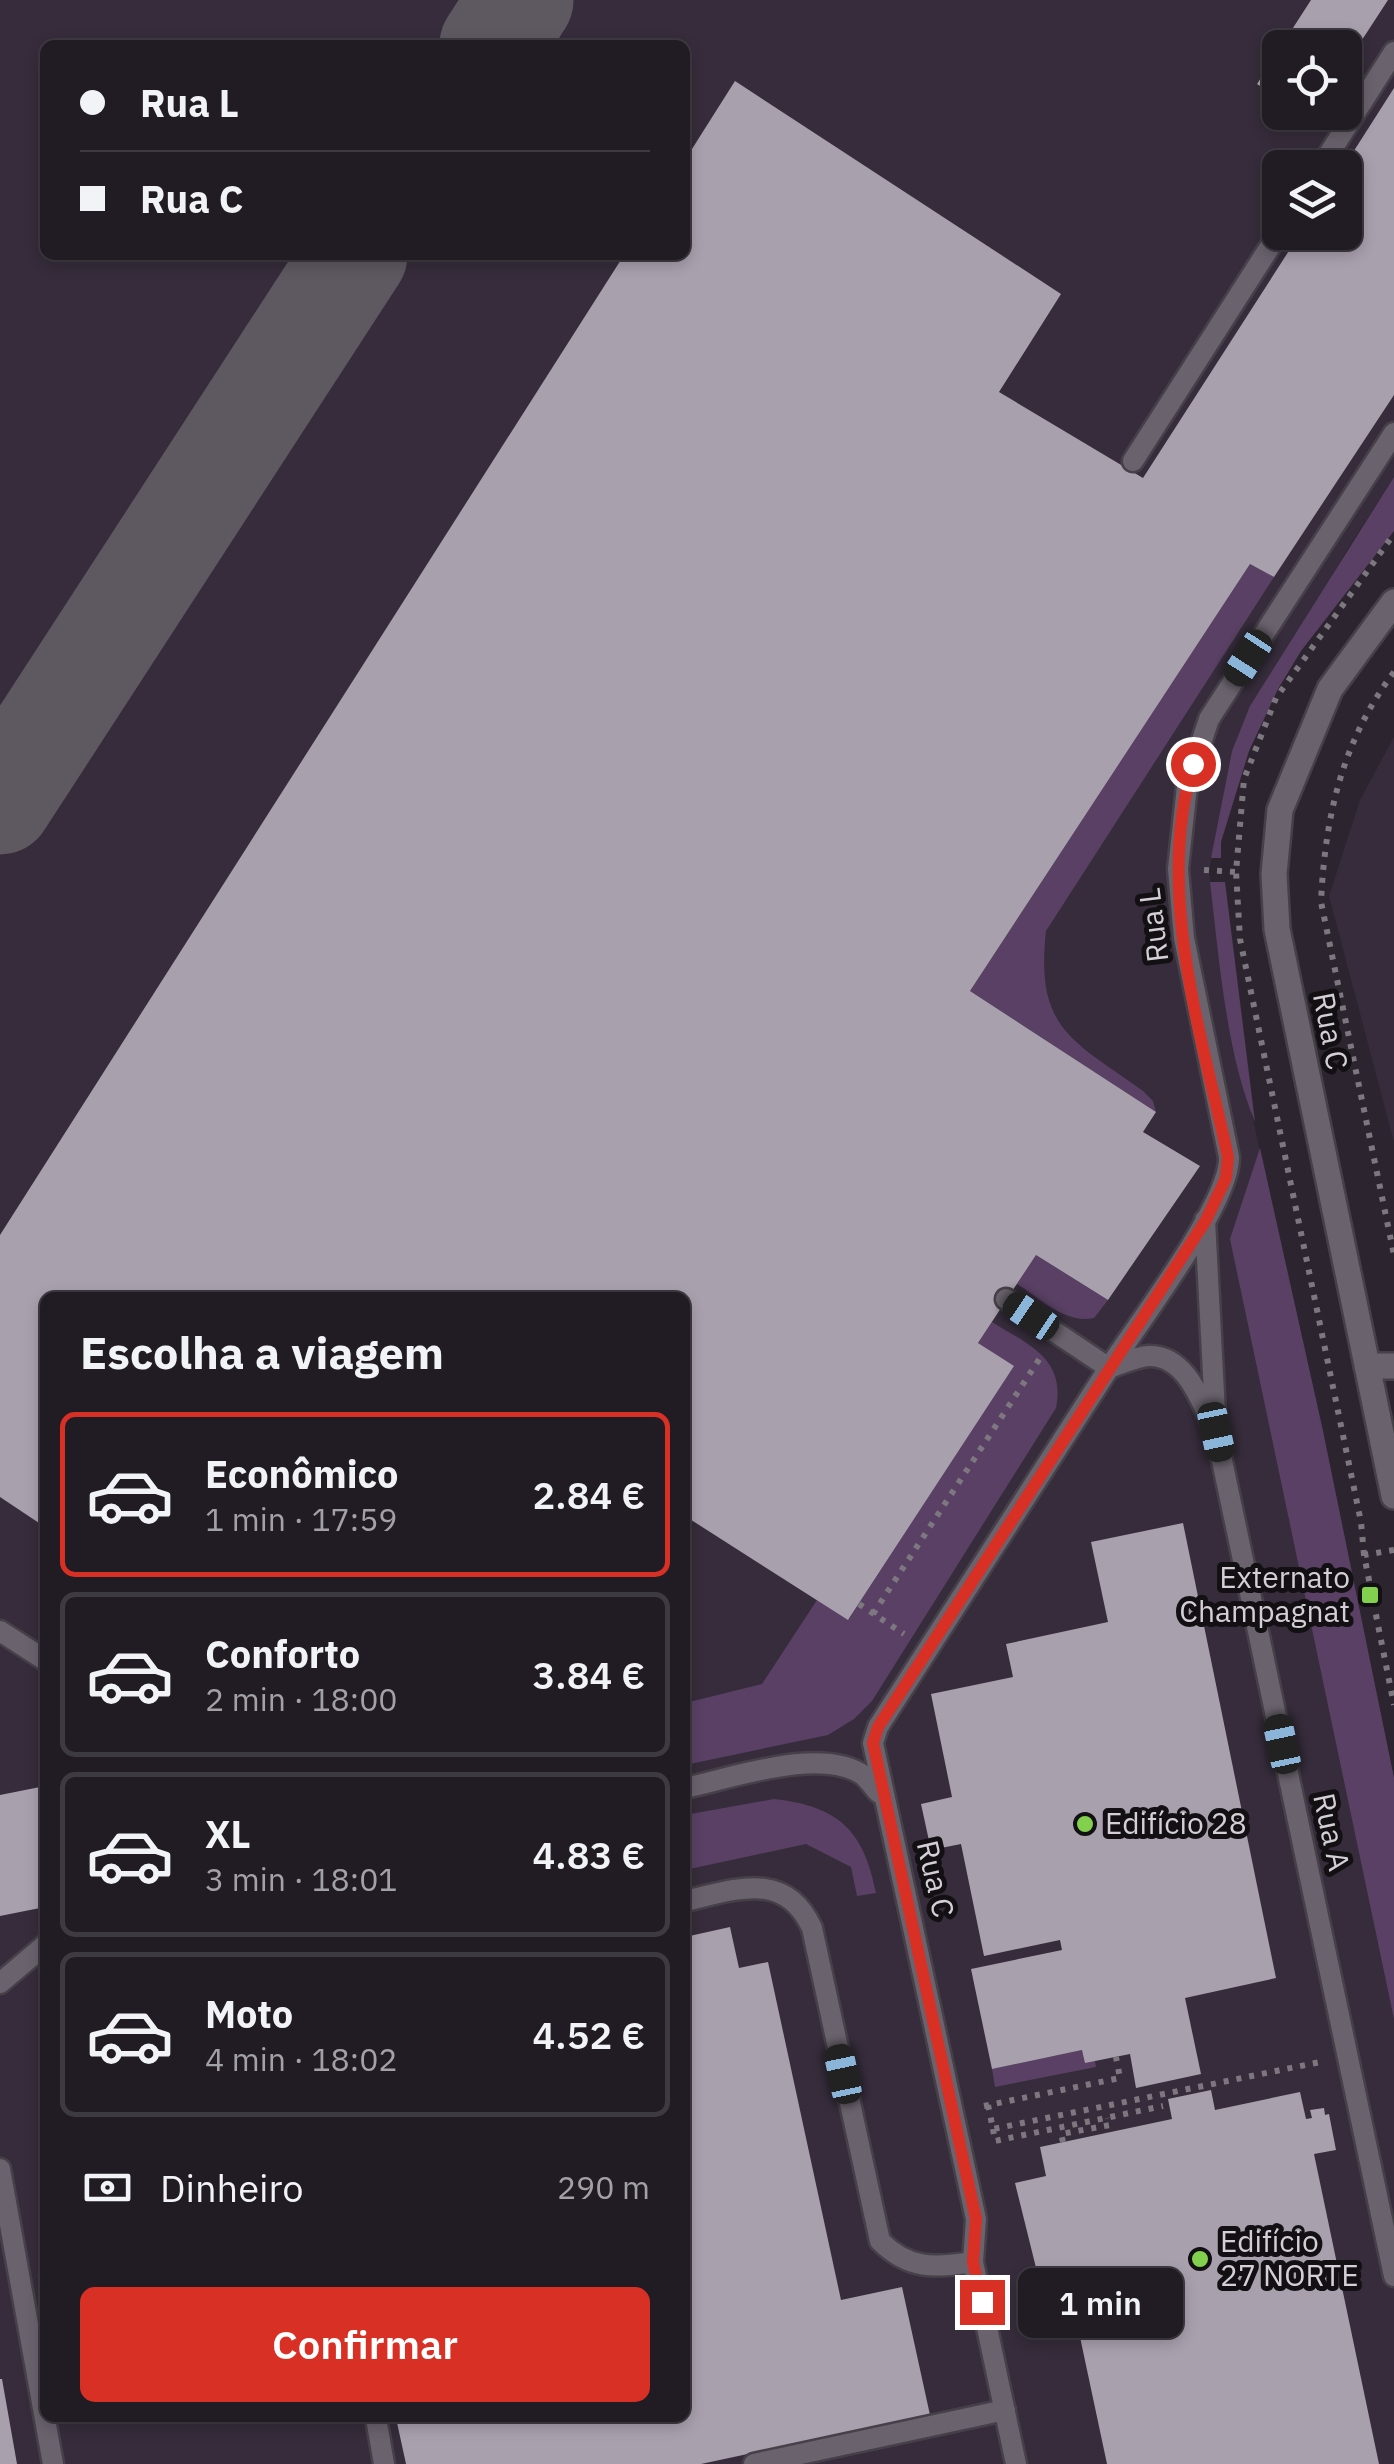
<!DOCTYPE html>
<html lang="pt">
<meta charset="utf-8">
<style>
:root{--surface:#211c23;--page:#2d2930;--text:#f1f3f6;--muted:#a2a1a6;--line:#3e3a41;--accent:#d93025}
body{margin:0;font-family:"IBM Plex Sans",sans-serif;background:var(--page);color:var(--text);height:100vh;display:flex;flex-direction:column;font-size:38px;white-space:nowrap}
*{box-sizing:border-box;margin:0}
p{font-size:32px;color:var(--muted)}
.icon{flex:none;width:55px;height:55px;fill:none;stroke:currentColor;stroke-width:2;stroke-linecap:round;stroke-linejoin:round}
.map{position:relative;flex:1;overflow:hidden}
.sheet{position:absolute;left:40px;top:1292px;width:650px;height:1130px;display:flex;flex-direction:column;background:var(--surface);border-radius:15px;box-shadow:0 5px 15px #0003,0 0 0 2px var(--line)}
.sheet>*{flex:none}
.hud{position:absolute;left:40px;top:40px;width:650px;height:220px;border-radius:15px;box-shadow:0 5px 15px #0003,0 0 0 2px var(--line);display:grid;align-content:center;height:220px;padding:0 40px;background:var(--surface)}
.tools{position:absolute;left:1262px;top:30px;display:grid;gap:20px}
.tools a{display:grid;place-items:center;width:100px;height:100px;border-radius:15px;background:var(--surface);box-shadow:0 5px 15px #0003,0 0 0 2px var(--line);font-size:50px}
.end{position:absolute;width:45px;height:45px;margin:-22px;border:12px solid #d93025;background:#fff;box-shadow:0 0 0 5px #fff}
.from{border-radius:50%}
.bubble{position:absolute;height:70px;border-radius:15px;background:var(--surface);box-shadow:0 5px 15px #0003,0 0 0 2px var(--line);font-size:32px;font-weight:600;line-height:70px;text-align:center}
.car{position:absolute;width:30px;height:60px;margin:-30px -15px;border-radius:12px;box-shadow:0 0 8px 2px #0007;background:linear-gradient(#222 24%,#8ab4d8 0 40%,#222 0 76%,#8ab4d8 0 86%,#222 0)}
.hud b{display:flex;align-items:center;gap:35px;height:95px;font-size:38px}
.hud b+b{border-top:2px solid var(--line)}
.hud i{width:25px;height:25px;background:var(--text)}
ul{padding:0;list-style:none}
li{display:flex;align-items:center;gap:30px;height:165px;margin:0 20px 15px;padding:0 20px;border:5px solid var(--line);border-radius:15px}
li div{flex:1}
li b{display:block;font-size:38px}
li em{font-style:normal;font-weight:600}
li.selected{border-color:var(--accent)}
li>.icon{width:90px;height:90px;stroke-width:1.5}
h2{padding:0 40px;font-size:45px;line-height:120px}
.pay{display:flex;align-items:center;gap:25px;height:110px;padding:0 40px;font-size:38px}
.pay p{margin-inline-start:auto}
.button{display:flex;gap:20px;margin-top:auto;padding:20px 40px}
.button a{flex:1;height:115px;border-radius:15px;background:var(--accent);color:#fff;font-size:40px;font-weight:600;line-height:115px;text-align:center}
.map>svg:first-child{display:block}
.built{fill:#362c3b;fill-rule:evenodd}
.green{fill:#594064}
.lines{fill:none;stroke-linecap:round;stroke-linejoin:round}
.taxiway{stroke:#5e5860;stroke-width:105}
.building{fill:#a8a0ad}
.service-casing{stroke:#464049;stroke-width:25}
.minor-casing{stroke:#464049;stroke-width:30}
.path{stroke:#7d777f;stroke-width:6;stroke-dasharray:5 8;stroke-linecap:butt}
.service{stroke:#6a626d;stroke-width:20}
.minor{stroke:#6a626d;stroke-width:25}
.route{stroke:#d93025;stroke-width:12}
.poi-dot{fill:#83d04e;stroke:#131014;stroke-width:4}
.labels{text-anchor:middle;stroke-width:10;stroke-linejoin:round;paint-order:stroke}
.street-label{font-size:30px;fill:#d4cfd6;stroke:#131014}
.poi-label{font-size:30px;fill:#d4cfd6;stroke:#131014;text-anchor:start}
</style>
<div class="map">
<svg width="1394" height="2464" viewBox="0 0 1394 2464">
<rect width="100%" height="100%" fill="#2c252f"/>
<path class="built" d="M0 0H1394V477L1345 553 1232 751 1209 871 1224 991 1323 1431 1394 1778V2464H0ZM45 45H685V255H45ZM1280 48H1345V112H1280ZM1280 168H1345V232H1280ZM45 1298H685V2418H45Z
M1394 737V1142L1329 896 1360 800Z"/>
<path class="green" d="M1394 477V531L1301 651 1278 689 1249 751 1221 842V858H1211L1232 751 1250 706Z
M1250 564 1274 577 1046 931C1035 1030 1073 1040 1143 1091L1153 1101 1156 1112 970 991Z
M1210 882H1225L1255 1122C1226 1053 1219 957 1210 882Z
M1260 1148 1323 1431 1394 1778V2019L1230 1239Z
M1036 1255 1108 1300 1094 1318C1065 1324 1041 1299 1017 1284Z
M992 1322C1027 1344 1066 1358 1056 1408L872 1701 854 1719 828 1735 685 1765V1703L762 1684 817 1600 849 1619 1013 1367 978 1343Z
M774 1799C838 1806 864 1830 876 1893L857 1896 851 1867 806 1844 685 1870V1815Z
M1082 2050 1095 2061 1096 2067 995 2087 992 2069Z"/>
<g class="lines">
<path class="taxiway" d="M492 45 521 0
M0 802 355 255"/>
</g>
<path class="building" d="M1311 0H1388L1345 66V48H1280Z
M1280 48V99L1257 84Z
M735 81 1061 294 999 392 1143 478 1301 232H1345L1343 168 1394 88V395L1274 577 1250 564 970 991 1156 1112 1143 1132 1200 1166 1108 1300 1036 1255 978 1343 1014 1366 848 1620 685 1516V1298H45V1527L0 1497V1235L624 255H685V160Z
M1183 1523 1276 1978 1185 1998 1201 2074 1136 2088 1130 2054 1085 2063 1082 2050 992 2069 971 1969 1062 1950 1060 1940 984 1956 961 1844 931 1850 921 1804 952 1797 931 1694 1013 1677 1006 1644 1108 1622 1091 1542Z
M45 1786V1907L0 1916V1795Z
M730 1927 739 1968 768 1962 841 2300 902 2287 930 2415 701 2464H406L396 2418H685V1937Z
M1211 2090 1215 2110 1300 2092 1306 2119 1312 2118 1310 2110 1324 2108 1325 2115 1329 2114 1336 2150 1314 2154 1379 2464H1107L1070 2290 1043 2296 1015 2183 1046 2176 1040 2147 1172 2119 1168 2099Z
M0 2379H2L17 2464H0Z"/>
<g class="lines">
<g class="service-casing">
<path id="service" d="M1320 168 1394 52
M1133 461 1280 231
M1205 1220 1216 1432 1394 2276
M1006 1299 1109 1368C1136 1326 1231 1202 1229 1157L1184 938 1178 869 1187 786 1209 719 1394 433
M0 1631 45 1660
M685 1788C733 1778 821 1746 863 1775 869 1780 874 1788 879 1793
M685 1901C734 1890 785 1869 812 1928L880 2241C909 2270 935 2268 973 2262
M0 1983 45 1945
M0 2169 53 2464
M376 2418 384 2464
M754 2464 1005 2410
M1016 2464 973 2262 976 2219 873 1743 878 1727 1109 1368C1121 1364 1136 1357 1148 1356 1187 1354 1202 1405 1216 1432"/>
</g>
<g class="minor-casing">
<path id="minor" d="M1394 602 1330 689 1280 810 1274 874 1277 929 1394 1496
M1367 1366H1394"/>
</g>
<path class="path" d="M1394 672C1342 741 1325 817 1321 902L1394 1255
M1204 870 1236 872
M1394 1550 1364 1555 1394 1705
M1364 1555 1361 1522 1240 939 1236 872 1244 779 1276 698 1394 534
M859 1604 904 1634
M873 1614 1042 1355
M988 2105 993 2129 1320 2062
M984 2106 1120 2078 1116 2057
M993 2129 995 2141 1163 2106
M1063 2142 1061 2134 1110 2125 1108 2118"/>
<use href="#service" class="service"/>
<use href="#minor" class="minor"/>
</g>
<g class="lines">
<path class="route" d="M982 2302 973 2262 976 2219 873 1743 878 1727 895 1701 1206 1220 1226 1178 1228 1157C1201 1032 1155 892 1193 764"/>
</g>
<g class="poi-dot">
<rect x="1360" y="1585" width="20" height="20" rx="5"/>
<circle cx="1085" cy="1824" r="10"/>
<circle cx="1200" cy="2259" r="10"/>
</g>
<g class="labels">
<g class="street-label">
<text transform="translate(1154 925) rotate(-97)" y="10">Rua L</text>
<text transform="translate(1330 1031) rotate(79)" y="10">Rua C</text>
<text transform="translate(1331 1832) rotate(78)" y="10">Rua A</text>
<text transform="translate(935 1879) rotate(77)" y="10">Rua C</text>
</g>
<g class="poi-label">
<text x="1350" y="1588" text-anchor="end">Externato<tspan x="1350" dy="34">Champagnat</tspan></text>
<text x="1105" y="1834">Edifício 28</text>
<text x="1220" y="2252">Edifício<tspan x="1220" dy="34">27 NORTE</tspan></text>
</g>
</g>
</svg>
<div class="tools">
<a><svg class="icon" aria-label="locate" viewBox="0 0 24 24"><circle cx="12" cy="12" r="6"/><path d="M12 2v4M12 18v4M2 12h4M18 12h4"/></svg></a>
<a><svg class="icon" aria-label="layers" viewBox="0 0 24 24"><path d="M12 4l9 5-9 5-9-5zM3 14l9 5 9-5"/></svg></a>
</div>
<i class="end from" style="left:1193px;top:764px"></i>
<i class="end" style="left:982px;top:2302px"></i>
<div class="bubble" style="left:1018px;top:2268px;width:165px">1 min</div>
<i class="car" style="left:1248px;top:658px;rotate:213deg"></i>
<i class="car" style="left:1031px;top:1316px;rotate:304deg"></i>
<i class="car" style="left:1216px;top:1432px;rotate:168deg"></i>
<i class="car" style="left:1282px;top:1744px;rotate:348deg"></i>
<i class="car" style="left:843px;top:2074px;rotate:348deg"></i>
<div class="hud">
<b><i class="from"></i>Rua L</b>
<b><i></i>Rua C</b>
</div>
<section class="sheet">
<h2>Escolha a viagem</h2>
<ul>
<li class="selected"><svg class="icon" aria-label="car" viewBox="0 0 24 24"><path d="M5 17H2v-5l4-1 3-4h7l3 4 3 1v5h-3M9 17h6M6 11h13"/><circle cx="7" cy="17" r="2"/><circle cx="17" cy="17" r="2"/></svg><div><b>Econômico</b><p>1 min · 17:59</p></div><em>2.84 €</em></li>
<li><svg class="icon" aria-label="car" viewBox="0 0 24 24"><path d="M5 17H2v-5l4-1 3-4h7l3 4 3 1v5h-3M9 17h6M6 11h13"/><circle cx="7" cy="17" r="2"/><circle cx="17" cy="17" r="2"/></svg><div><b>Conforto</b><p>2 min · 18:00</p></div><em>3.84 €</em></li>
<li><svg class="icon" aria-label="car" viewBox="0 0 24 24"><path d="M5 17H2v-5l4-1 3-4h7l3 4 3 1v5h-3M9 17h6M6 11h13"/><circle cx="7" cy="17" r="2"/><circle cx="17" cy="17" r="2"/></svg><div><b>XL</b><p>3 min · 18:01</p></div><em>4.83 €</em></li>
<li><svg class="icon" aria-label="car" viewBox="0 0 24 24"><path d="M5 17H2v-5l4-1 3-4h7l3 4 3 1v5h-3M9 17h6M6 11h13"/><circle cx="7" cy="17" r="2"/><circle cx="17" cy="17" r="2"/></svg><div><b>Moto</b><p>4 min · 18:02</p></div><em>4.52 €</em></li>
</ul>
<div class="pay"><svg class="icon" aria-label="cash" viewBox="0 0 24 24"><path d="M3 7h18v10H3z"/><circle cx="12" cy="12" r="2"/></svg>Dinheiro<p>290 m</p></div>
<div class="button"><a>Confirmar</a></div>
</section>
</div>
